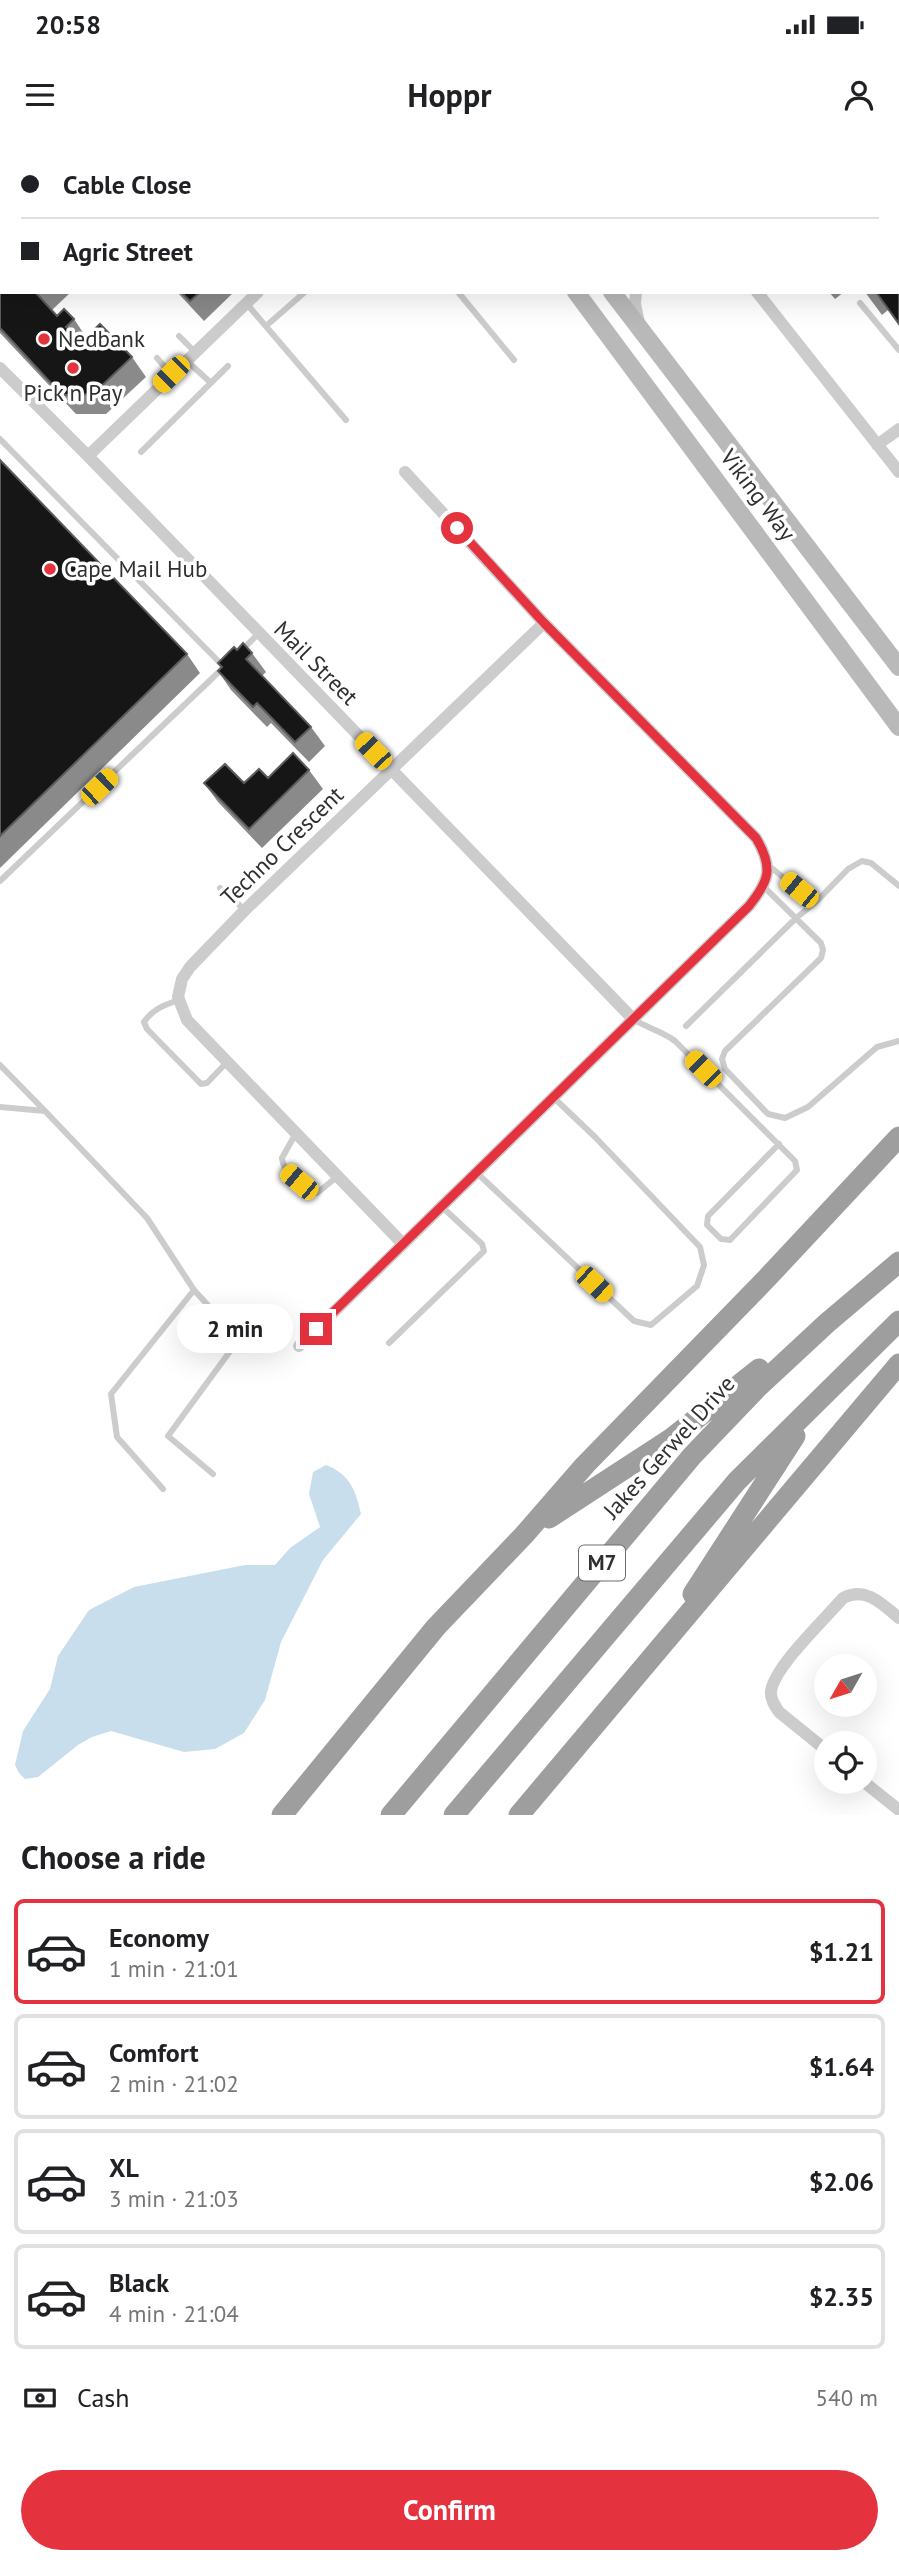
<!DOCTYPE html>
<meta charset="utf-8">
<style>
:root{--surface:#fff;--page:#f2f2f2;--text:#202124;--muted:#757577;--line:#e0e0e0;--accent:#e5323f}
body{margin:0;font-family:"PT Sans",sans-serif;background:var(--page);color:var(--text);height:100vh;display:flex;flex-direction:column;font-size:26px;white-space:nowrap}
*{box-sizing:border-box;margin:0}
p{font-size:23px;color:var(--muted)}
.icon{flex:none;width:38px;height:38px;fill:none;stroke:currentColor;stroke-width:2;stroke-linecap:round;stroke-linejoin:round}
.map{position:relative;height:1675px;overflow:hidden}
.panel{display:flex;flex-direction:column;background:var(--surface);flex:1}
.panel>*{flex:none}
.hud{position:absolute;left:0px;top:0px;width:900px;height:154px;box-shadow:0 7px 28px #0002;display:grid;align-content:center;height:154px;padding:0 21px;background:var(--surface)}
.needle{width:46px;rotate:231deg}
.fabs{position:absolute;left:814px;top:1514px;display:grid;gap:14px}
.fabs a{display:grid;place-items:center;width:63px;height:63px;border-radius:50%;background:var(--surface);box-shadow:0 7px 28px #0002;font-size:35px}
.end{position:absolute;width:32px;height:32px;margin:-16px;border:9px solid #e5323f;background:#fff;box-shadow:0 0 0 4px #fff}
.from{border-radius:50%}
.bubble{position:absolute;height:49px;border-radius:24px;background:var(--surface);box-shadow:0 7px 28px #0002;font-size:23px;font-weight:700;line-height:49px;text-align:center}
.car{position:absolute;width:21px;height:42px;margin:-21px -10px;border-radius:9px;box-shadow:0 0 5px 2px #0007;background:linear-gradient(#f5c518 24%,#345 0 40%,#f5c518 0 76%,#345 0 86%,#f5c518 0)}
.hud b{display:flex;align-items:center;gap:24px;height:66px;font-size:26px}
.hud b+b{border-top:2px solid var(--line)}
.hud i{width:18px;height:18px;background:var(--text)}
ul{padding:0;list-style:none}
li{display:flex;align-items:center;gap:21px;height:105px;margin:0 14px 10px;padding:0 7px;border:4px solid var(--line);border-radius:10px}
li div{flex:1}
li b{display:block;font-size:26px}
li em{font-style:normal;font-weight:700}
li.active{border-color:var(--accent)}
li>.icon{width:63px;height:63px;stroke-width:1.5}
h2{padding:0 21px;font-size:32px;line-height:84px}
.pay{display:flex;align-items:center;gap:18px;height:77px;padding:0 21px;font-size:26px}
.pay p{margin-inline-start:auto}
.cta{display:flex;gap:14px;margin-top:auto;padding:14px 21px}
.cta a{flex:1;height:80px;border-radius:42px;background:var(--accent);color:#fff;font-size:28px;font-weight:700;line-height:80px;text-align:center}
.status{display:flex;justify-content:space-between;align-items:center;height:49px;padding:0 35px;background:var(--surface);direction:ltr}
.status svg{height:19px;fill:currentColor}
header{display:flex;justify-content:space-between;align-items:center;height:91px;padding:0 21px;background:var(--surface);font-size:32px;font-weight:700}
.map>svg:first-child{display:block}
.water{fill:#c9deec}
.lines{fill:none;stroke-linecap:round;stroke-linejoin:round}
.service{stroke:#ccc;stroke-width:6}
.minor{stroke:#ccc;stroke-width:12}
.secondary{stroke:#b9b9b9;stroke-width:18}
.trunk{stroke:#9e9e9e;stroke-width:21}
.wall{fill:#8a8a8a}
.building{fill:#161616;stroke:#5c5c5c;stroke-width:2}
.route{stroke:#e5323f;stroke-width:9}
.poi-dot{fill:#e5323f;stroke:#fff;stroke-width:2.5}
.labels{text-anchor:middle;stroke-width:7;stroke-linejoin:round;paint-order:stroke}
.shield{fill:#fff;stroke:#6d6d6d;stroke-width:2}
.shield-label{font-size:21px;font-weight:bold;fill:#2f2f2f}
.poi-label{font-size:23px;fill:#2f2f2f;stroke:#fff;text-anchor:start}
.street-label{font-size:23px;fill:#2f2f2f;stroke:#fff}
</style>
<div class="status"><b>20:58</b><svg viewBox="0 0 49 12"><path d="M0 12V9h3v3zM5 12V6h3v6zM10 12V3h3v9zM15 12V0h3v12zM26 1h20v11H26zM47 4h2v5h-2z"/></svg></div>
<header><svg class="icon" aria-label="menu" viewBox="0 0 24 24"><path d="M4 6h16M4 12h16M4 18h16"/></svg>Hoppr<svg class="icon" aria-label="person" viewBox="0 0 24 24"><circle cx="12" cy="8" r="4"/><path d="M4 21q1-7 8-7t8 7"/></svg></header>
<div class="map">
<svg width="899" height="1675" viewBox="0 0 899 1675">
<rect width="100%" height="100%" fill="#fff"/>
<path class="water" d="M326 1325C350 1334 356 1351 361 1374L323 1420 281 1502 265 1560 244 1593 215 1609 184 1612 111 1591 92 1597 78 1605 38 1637 25 1639 19 1633 15 1625 23 1591 50 1549 58 1516 89 1470 134 1447 245 1425H275L290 1408 320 1387 309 1354 313 1332Z"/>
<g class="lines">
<path class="service" d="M332 0 333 2
M251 2 252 0
M458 152 514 220
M246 163 346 280
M860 163 899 210
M266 186 305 152
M179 196 194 211
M157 218 171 234
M187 221 211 243
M0 299 224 527
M141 312 228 226
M242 510 258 494
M768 725 805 755 817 761
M0 741 224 527
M764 747 821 803 823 810 821 818 725 911 722 919 725 929 768 974 785 978 808 967 877 907 899 901
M220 748 245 770
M179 860C164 865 153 869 144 882L147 889 201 944 207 943 227 922
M633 879C647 888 662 891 675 901L795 1021 797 1030 730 1100 721 1099 707 1085 708 1076 779 1004
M686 886 795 779 817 761 848 729 862 721 871 723 899 746
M0 925 45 971
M0 967 45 971 147 1078 194 1150 111 1254 117 1297 163 1349
M296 993 282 1018C283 1033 301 1045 313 1053H317L338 1036
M477 1033 634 1181 651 1185 697 1146 704 1125 700 1107 595 997 553 957
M194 1150 239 1199 168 1296 213 1334
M389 1203 484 1111 482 1104 441 1066"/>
<path class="minor" d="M637 0 638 2
M101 2 102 0
M0 100 2 99
M636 152 635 164 639 183
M757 152 899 332
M0 228 88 316 632 878
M877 305 899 289
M88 316 258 152
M403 1104 187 880 178 857 182 839 190 827 245 770 544 483
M299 1206 749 766C769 741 774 728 756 698L544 483 405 332
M826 1610 779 1572C775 1566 770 1559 771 1551 775 1526 825 1479 843 1458 866 1446 882 1464 899 1478
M864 1642 899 1670"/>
<path class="secondary" d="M461 0 463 2
M499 0 500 2
M576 152 899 587
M612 152 899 527"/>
<path class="trunk" d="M549 1378 672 1298 759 1229
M693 1454 795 1296
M282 1675 436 1487 524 1395 585 1325 767 1138 899 997
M391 1675 692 1316 758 1247 827 1183 899 1122
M454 1675 737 1341 899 1181
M519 1675 899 1224"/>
</g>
<path class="wall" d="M899 73V185L888 170 882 175 865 152H898Z
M0 122 2 152H71L52 170 57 176 74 179 86 197 132 217 146 237 106 274H76L0 193Z
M177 152H234L204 181Z
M829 152H844L835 159Z
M0 320 187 514 200 533 0 728Z
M237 510 252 513 266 532 262 536 311 587 325 606 309 622 271 583 267 587 231 550 218 531 221 527 218 523Z
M309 630 323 649 262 708 218 662 204 643H244Z"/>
<path class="building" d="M139 0H194L195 1 137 2Z
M281 0H318L320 2H283Z
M899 73V184L876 152H898V74Z
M2 121V152H37L36 153 57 176 64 169 74 179 66 187 81 202 100 184 132 217 93 254 62 255 0 188V122Z
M181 152H200L190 161Z
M0 320 187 514 0 696Z
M243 503 252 513 246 519 311 587 295 602 257 563 253 567 218 531 222 527 218 523 234 507 237 510Z
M293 613 309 630 249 689 204 643 225 624 244 643 259 629 268 638Z"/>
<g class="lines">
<path class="route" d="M316 1189 749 766C769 741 774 728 756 698L544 483 457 388"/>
</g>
<g class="poi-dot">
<circle cx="44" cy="199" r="7"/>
<circle cx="73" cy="228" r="7"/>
<circle cx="50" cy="429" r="7"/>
</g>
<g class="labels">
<rect class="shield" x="579" y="1405.5" width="46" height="35" rx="5"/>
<g class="shield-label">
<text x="602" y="1430">M7</text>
</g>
<g class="poi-label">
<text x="58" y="207">Nedbank</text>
<text x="73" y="261" text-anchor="middle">Pick n Pay</text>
<text x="64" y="437">Cape Mail Hub</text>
</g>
<g class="street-label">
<text transform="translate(758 355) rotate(53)" y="8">Viking Way</text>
<text transform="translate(316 523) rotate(45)" y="8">Mail Street</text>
<text transform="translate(282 706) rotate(-44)" y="8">Techno Crescent</text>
<text transform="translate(669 1307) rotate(-48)" y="8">Jakes Gerwel Drive</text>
</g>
</g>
</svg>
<div class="fabs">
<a><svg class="needle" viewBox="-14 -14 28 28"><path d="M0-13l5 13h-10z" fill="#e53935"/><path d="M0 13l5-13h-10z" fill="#757577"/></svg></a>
<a><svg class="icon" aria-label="locate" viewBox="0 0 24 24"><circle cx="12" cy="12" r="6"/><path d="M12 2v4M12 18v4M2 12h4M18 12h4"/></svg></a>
</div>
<i class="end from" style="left:457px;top:388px"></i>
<i class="end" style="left:316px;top:1189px"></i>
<div class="bubble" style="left:177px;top:1164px;width:116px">2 min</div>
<i class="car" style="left:171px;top:234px;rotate:225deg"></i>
<i class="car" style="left:373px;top:611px;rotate:316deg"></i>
<i class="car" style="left:99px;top:647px;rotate:46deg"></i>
<i class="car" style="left:799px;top:750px;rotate:309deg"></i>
<i class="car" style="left:703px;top:929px;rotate:315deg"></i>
<i class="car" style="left:299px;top:1042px;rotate:310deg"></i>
<i class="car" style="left:594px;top:1144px;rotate:133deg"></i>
<div class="hud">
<b><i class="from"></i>Cable Close</b>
<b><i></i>Agric Street</b>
</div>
</div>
<section class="panel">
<h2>Choose a ride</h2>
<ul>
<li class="active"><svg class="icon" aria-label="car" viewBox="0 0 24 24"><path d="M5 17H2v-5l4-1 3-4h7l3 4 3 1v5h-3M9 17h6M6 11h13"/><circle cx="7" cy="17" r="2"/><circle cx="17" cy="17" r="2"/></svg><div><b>Economy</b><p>1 min · 21:01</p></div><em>$1.21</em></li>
<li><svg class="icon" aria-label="car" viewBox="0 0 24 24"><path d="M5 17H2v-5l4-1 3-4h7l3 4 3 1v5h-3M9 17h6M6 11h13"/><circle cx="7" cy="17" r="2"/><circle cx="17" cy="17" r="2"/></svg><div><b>Comfort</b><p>2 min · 21:02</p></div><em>$1.64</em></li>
<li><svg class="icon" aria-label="car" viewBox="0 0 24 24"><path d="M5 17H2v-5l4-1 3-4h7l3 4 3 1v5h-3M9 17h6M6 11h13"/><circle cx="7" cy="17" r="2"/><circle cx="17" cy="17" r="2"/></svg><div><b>XL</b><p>3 min · 21:03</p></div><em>$2.06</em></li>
<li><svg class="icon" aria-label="car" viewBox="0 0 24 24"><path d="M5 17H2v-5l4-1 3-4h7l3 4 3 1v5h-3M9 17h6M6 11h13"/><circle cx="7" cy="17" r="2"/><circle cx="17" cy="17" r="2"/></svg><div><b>Black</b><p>4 min · 21:04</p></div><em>$2.35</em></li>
</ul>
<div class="pay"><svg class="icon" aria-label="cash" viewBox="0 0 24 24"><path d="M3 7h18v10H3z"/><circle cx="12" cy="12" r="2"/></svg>Cash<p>540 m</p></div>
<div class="cta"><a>Confirm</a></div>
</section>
